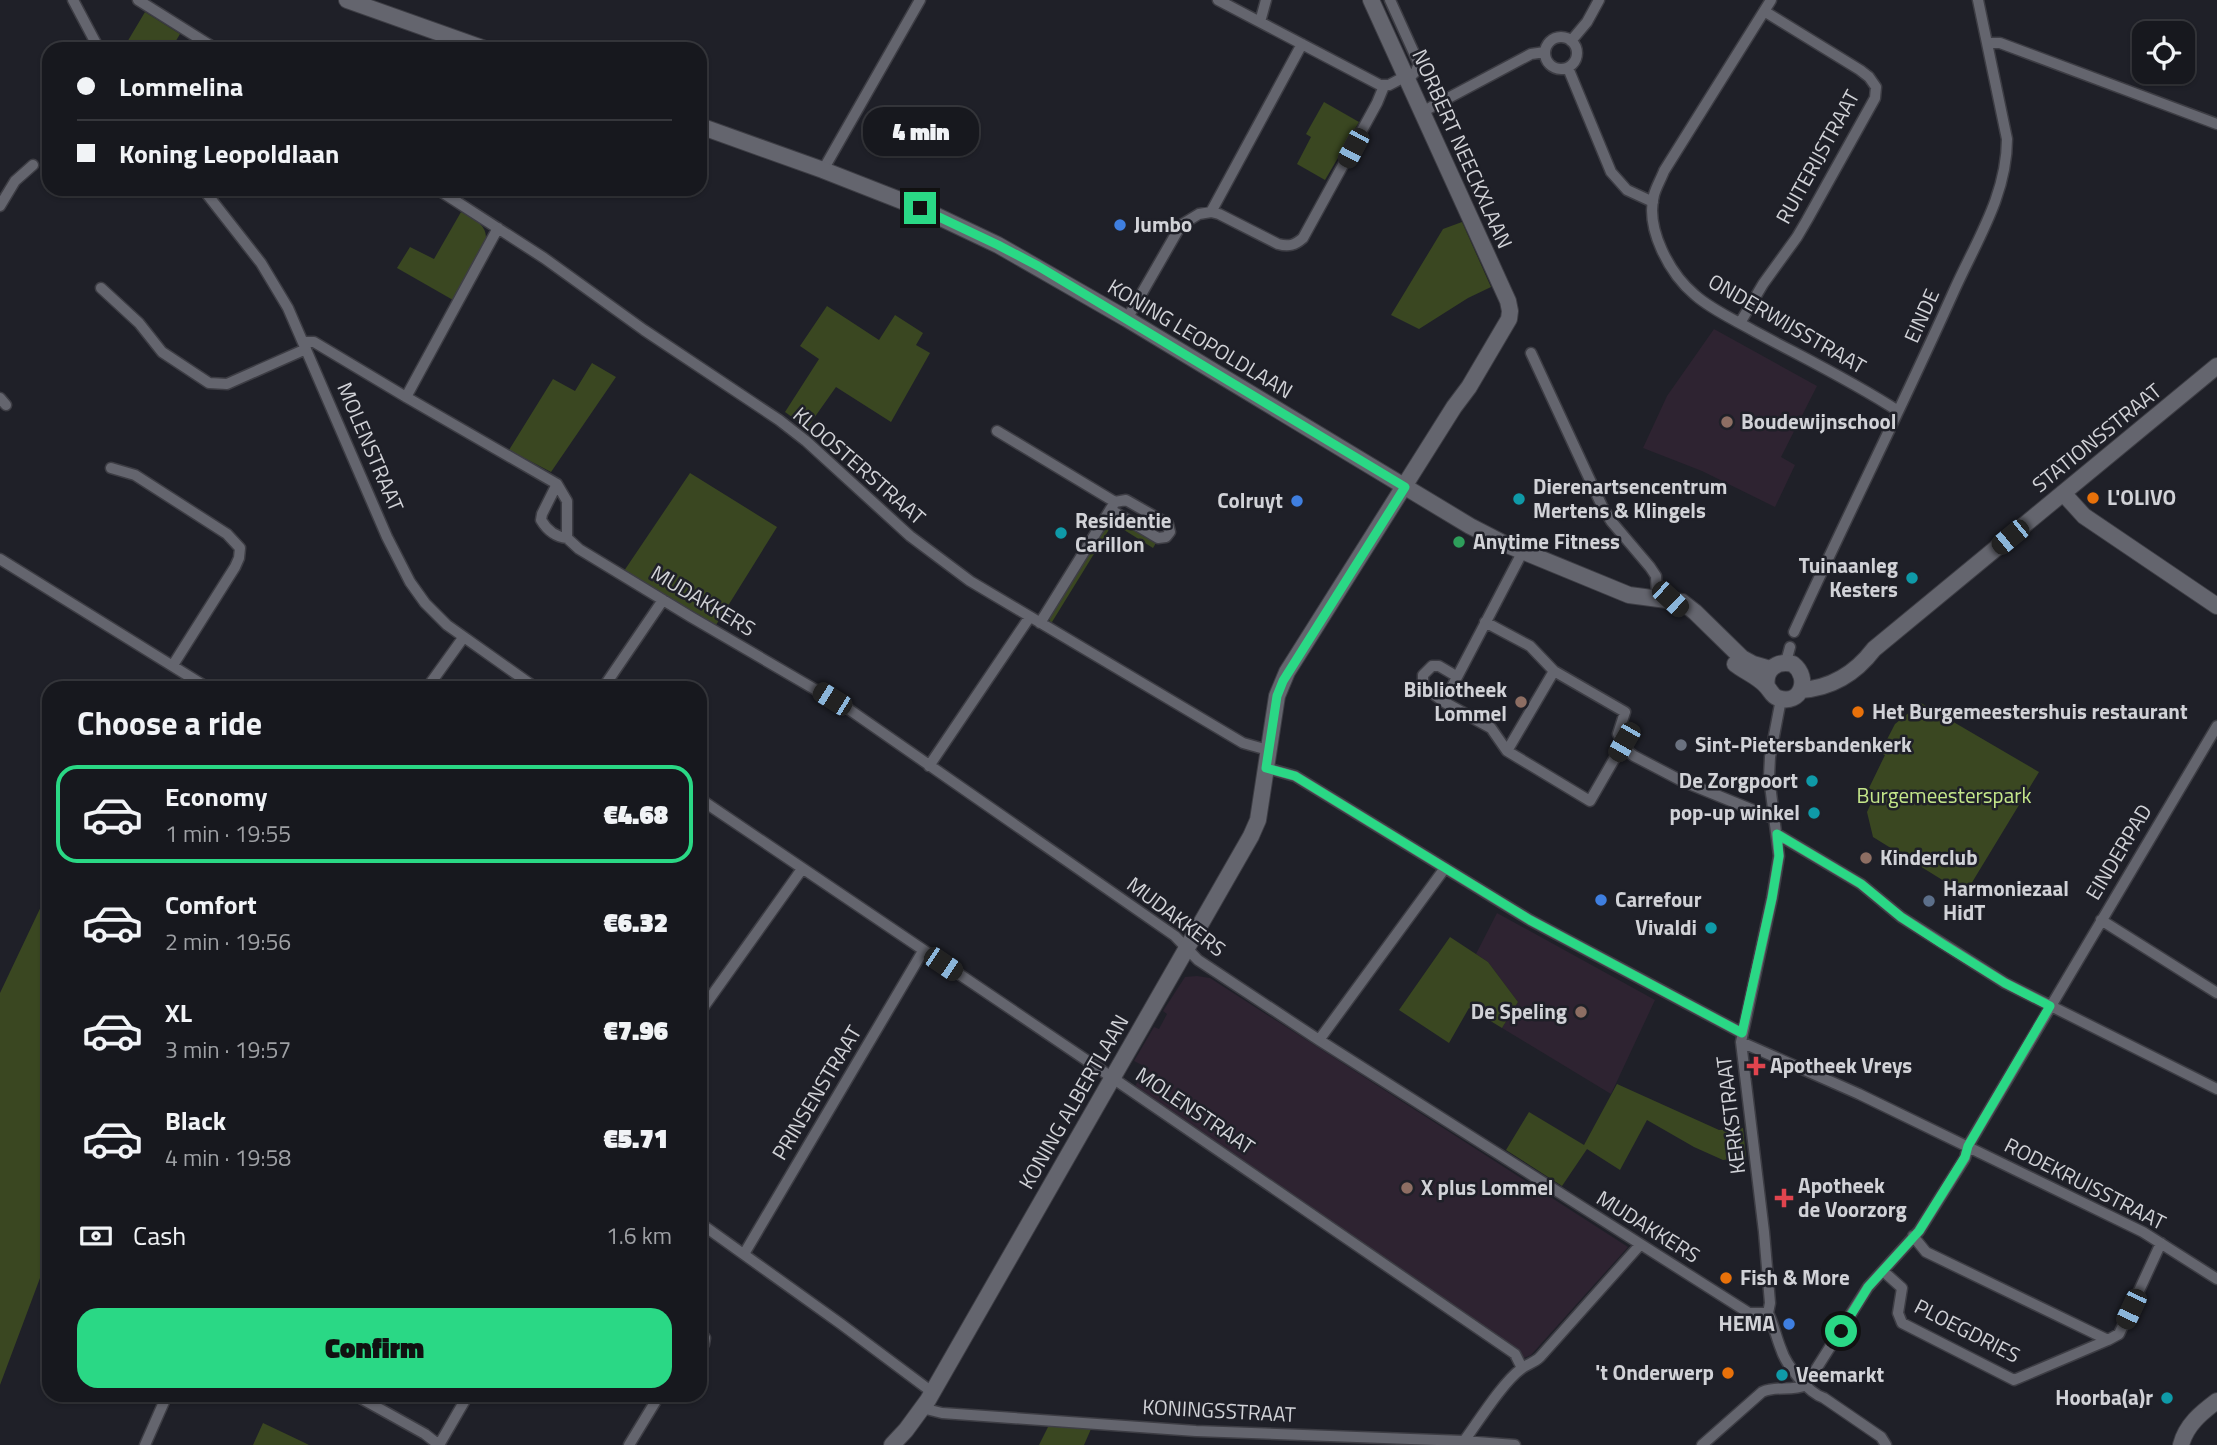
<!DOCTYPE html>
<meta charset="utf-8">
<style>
:root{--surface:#17181e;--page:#24252b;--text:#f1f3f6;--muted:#9ea0a4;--line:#36373c;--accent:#2ad885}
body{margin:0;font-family:"Titillium Web",sans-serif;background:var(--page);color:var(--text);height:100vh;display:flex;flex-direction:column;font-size:26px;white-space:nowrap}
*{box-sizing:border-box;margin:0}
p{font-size:23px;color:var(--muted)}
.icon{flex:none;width:38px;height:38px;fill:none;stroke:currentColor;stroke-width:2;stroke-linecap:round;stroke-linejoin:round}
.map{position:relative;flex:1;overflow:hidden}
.side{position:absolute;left:42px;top:681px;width:665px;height:721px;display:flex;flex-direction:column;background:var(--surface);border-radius:21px;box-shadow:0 2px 5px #0004,0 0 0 2px var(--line)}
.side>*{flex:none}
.banner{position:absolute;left:42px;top:42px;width:665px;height:154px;border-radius:21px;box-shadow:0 2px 5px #0004,0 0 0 2px var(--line);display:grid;align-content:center;height:154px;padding:0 35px;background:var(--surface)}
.controls{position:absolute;left:2132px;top:21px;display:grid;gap:14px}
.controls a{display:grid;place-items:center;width:63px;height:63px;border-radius:14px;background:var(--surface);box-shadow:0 2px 5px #0004,0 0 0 2px var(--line);font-size:35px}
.end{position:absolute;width:32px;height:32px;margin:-16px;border:9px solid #2ad885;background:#111;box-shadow:0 0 0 4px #111}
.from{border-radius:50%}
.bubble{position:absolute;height:49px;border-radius:21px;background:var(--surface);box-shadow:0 2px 5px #0004,0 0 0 2px var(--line);font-size:23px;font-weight:800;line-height:49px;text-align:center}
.car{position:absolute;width:21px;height:42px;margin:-21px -10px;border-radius:9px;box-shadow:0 0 5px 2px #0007;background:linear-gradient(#222 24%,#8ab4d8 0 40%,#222 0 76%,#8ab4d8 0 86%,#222 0)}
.banner b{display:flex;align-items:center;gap:24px;height:66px;font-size:26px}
.banner b+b{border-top:2px solid var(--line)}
.banner i{width:18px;height:18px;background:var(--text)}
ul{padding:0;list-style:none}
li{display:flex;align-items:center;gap:21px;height:98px;margin:0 14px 10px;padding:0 21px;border:4px solid transparent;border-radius:21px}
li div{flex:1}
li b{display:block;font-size:26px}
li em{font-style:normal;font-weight:800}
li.on{border-color:var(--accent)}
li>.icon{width:63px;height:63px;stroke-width:1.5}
h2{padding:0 35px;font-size:32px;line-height:84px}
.pay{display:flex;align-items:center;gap:18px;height:77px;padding:0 35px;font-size:26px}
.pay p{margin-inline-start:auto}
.action{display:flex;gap:14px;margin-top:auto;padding:14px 35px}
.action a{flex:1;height:80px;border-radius:21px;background:var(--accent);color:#111;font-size:28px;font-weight:800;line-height:80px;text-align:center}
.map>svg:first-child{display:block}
.education{fill:#2e2331}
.green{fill:#3a4721}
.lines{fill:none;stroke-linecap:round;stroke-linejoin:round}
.street-casing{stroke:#3d3d44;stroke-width:13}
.secondary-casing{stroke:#3d3d44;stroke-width:18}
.street{stroke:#64656e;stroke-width:10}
.secondary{stroke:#64656e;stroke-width:16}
.route{stroke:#2ad885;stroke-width:9}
.shop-dot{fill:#3f7fe0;stroke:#1f2028;stroke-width:2.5}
.education-dot{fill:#8d6e63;stroke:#1f2028;stroke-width:2.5}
.food-dot{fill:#e8710a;stroke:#1f2028;stroke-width:2.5}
.culture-dot{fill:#0f9aa8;stroke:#1f2028;stroke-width:2.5}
.leisure-dot{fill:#2e9e5b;stroke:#1f2028;stroke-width:2.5}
.worship-dot{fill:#6b7280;stroke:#1f2028;stroke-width:2.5}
.service-dot{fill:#5c6f8a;stroke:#1f2028;stroke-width:2.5}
.health-dot{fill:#e0444e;stroke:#1f2028;stroke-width:2.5}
.labels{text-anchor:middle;stroke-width:5;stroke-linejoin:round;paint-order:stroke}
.street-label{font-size:21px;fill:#d1d2d7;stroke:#1f2028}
.poi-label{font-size:21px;font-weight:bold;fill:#d1d2d7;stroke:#1f2028;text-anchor:start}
.park-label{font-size:21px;fill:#c4e68a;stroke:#1f2028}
</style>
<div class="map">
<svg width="2217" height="1445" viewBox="0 0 2217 1445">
<rect width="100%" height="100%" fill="#1f2028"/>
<path class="education" d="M1714 329 1817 386 1781 457 1795 465 1775 507 1702 471 1643 448 1667 396Z
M1497 913 1655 1000 1611 1094 1502 1028 1518 1002 1488 962 1476 954Z
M1197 976 1210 978 1628 1247 1531 1355 1524 1358 1520 1356 1134 1088 1146 1067 1134 1061 1154 1027 1159 1029 1167 1014 1163 1011 1185 977Z"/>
<path class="green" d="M145 12 180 34 171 49H123Z
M1324 102 1359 122 1325 180 1297 164 1311 137 1306 134Z
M461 212C473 219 487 224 486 239L453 300 397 268 410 247 434 259Z
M1462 222 1491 287 1468 298 1419 329 1391 315 1443 229Z
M827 306 879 340 895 315 923 333 916 345 930 353 891 422 836 387 807 428 785 412 819 359 800 346Z
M592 363 616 377 551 472 509 450 553 379 575 391Z
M690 473 777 527 716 625 624 571Z
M1112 517 1156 543 1153 548 1113 523 1052 622H1050L1049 619 1052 612Z
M1921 703 2039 772 1965 894 1873 837 1867 812 1876 793 1869 788 1885 755 1880 753 1895 724Z
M46 896 49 898V1052L44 1061 49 1062V1254L0 1385V993Z
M1450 937 1488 962 1518 1002 1502 1028 1469 1008 1449 1043 1399 1010Z
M1617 1084 1719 1130 1743 1128 1746 1157 1723 1160 1694 1147 1647 1120 1620 1170 1587 1149 1562 1186 1506 1150 1529 1112 1584 1145Z
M263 1423 303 1442 309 1445H253Z
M1049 1425 1091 1429 1084 1445H1039Z"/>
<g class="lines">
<g class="street-casing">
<path id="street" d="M73 0 99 49
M138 0 216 49
M1218 0 1380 85H1389L1406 76
M1390 0 1419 64 1416 71 1407 80
M1771 0 1664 171C1661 179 1656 187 1654 195 1645 229 1670 274 1695 295 1712 310 1735 320 1754 331 1802 357 1852 381 1898 411
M1260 22 1266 0
M1545 53a16 16 0 1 1 32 0a16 16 0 1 1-32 0Z
M1571 41 1587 22 1599 0
M1988 43H2000L2217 124
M1568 68 1611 172 1627 190 1653 202
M1422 112 1531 54 1545 52
M823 170 920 0
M203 189 261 263 288 308 387 537 410 582 425 603 447 625 536 688
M437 189 544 258 644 330 779 420 806 441 910 536 970 581 1243 743 1268 750
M0 206 15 181 33 165
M1211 212 1302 44
M101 288 139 323 162 352 209 383 227 384 306 349
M1127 319 1181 225 1199 214 1211 212 1219 214 1278 244C1289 247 1295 245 1303 238L1377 103 1384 86
M1740 323 1763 284 1797 237 1807 220 1875 98 1876 87 1869 77 1860 70 1764 11
M303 342H314L406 397 557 484 567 501V538L579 549 691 617 847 708 1175 936 1198 960 1319 1040 1749 1313H1768
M1531 353 1602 506 1611 521 1650 567 1656 576 1657 597
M406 397 498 228
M0 398 6 405
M997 431 1115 502 1040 623
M111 468 135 475 227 534 240 548 239 558 235 567 173 665
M557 484 542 514 541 520C547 530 556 537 567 538
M1111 510 1158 538 1166 537 1170 532 1168 524 1126 500 1115 502
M0 559 208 688
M1794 632C1846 518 1902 407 1953 293 1975 243 2007 196 2007 139L1978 0
M1786 662 1790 647
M1456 676 1439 666H1432L1423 675V686L1444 702 1523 551
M427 688 463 638
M603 688 663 600
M1781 699 1770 757 1769 777 1779 856 1772 898 1741 1042 1764 1232 1770 1303 1768 1313C1774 1325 1776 1337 1781 1349 1786 1365 1808 1393 1824 1398L1881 1437 1886 1445
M1444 702 1491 728 1507 751 1590 801 1624 742 1618 734 1625 712 1554 671 1530 646 1485 622
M1624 742 1626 750 1634 756 1682 781 1775 819
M1507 751 1554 671
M929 766 1029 618
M1266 768 1295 776 1530 920 1742 1033
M700 799 1101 1070 1515 1354 1522 1368
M1777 834 1861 884 1901 917 2005 983 2217 1089
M2101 920 2217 993
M700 1012 802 869
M1319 1040 1445 868
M1741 1042 1859 1094 2143 1232 2217 1279
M700 1223 841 1324 932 1392
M1913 1236 1926 1252 2108 1340
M744 1254 923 951
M1883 1271 1902 1288 1898 1313 1902 1323 2014 1380 2108 1340 2119 1334 2161 1243
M700 1331 705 1338 704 1344 700 1350
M1806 1385 1868 1287 1919 1231 1965 1158 1968 1146 2217 726
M355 1395 425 1434 439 1445
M922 1408 942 1413 1196 1431 1464 1441 1515 1445
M1464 1441C1478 1422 1503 1382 1521 1369 1527 1364 1534 1363 1540 1357L1640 1245
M145 1445 167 1395
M439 1445 468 1395
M629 1445 657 1399 668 1395
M1702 1445 1762 1392C1777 1385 1791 1392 1806 1385"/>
</g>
<g class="secondary-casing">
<path id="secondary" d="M347 0 485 49
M700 126 823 170 920 208 998 245 1127 319 1470 526 1505 544 1629 595 1682 602 1695 612 1742 658 1753 664 1770 669
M2063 493 2084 516 2217 606
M1735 664C1745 672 1759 677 1767 687 1771 691 1772 696 1778 698 1801 706 1811 678 1793 664 1776 660 1764 670 1767 687
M1801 690C1832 688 1855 674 1874 649L2217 366
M892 1445 906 1430 928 1400 1251 836 1258 820 1277 696 1287 672 1454 407 1469 387 1509 319 1510 311 1508 301 1371 0
M2181 1445C2186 1425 2201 1413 2217 1401"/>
</g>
<use href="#street" class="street"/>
<use href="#secondary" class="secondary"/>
</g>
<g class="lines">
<path class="route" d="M920 208 998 245 1038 266 1405 487 1283 681 1277 696 1266 768 1295 776 1530 920 1742 1033 1772 898 1779 856 1777 834 1861 884 1901 917 1941 943 2005 983 2050 1006 1968 1146 1965 1157 1919 1231 1868 1287 1841 1331"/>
</g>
<g class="shop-dot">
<circle cx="1120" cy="225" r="7"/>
<circle cx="1297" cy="501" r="7"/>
<circle cx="1601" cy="900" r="7"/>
<circle cx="1789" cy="1324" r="7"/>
</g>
<g class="education-dot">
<circle cx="1727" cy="422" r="7"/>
<circle cx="1521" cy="702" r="7"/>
<circle cx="1866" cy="858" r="7"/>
<circle cx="1581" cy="1012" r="7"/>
<circle cx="1407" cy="1188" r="7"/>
</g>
<g class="food-dot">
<circle cx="2093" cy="498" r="7"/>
<circle cx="1858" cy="712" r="7"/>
<circle cx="1726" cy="1278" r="7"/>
<circle cx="1728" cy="1373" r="7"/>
</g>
<g class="culture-dot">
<circle cx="1519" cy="499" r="7"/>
<circle cx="1061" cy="533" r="7"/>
<circle cx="1912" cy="578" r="7"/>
<circle cx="1812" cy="781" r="7"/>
<circle cx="1814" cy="813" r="7"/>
<circle cx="1711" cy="928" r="7"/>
<circle cx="1782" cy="1375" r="7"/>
<circle cx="2167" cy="1398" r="7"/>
</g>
<circle class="leisure-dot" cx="1459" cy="542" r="7"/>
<circle class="worship-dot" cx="1681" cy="745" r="7"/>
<circle class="service-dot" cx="1929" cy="901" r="7"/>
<g class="health-dot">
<path d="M1752.5 1055.5h7v7h7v7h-7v7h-7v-7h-7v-7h7z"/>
<path d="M1780.5 1187.5h7v7h7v7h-7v7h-7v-7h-7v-7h7z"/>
</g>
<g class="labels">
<g class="street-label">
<text transform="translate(1462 149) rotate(66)" y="7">NORBERT NEECKXLAAN</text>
<text transform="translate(1818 157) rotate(-61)" y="7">RUITERIJSTRAAT</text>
<text transform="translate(1922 316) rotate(-66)" y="7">EINDE</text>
<text transform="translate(1787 324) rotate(30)" y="7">ONDERWIJSSTRAAT</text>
<text transform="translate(1200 339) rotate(31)" y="7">KONING LEOPOLDLAAN</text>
<text transform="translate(2097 438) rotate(-39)" y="7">STATIONSSTRAAT</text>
<text transform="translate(370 447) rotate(67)" y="7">MOLENSTRAAT</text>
<text transform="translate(859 466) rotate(41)" y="7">KLOOSTERSTRAAT</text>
<text transform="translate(703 601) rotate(31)" y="7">MUDAKKERS</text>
<text transform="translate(2119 852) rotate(-59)" y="7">EINDERPAD</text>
<text transform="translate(1176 917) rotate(37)" y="7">MUDAKKERS</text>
<text transform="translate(817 1093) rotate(-59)" y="7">PRINSENSTRAAT</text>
<text transform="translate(1074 1102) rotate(-60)" y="7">KONING ALBERTLAAN</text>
<text transform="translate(1195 1111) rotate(34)" y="7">MOLENSTRAAT</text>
<text transform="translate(1731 1115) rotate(-97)" y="7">KERKSTRAAT</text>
<text transform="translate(2085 1184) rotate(27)" y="7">RODEKRUISSTRAAT</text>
<text transform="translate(1648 1227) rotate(32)" y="7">MUDAKKERS</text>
<text transform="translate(1967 1331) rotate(27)" y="7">PLOEGDRIES</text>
<text transform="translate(1219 1411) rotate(3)" y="7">KONINGSSTRAAT</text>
</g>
<g class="poi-label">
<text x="1134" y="232">Jumbo</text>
<text x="1741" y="429">Boudewijnschool</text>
<text x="1533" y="494">Dierenartsencentrum<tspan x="1533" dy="24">Mertens &amp; Klingels</tspan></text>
<text x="2107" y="505">L'OLIVO</text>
<text x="1283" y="508" text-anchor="end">Colruyt</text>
<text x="1075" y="528">Residentie<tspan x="1075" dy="24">Carillon</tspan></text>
<text x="1473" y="549">Anytime Fitness</text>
<text x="1898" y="573" text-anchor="end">Tuinaanleg<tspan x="1898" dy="24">Kesters</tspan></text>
<text x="1507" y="697" text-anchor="end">Bibliotheek<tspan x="1507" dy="24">Lommel</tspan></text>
<text x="1872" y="719">Het Burgemeestershuis restaurant</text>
<text x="1695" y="752">Sint-Pietersbandenkerk</text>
<text x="1798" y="788" text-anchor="end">De Zorgpoort</text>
<text x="1800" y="820" text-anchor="end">pop-up winkel</text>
<text x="1880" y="865">Kinderclub</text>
<text x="1943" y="896">Harmoniezaal<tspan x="1943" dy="24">HidT</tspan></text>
<text x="1615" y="907">Carrefour</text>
<text x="1697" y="935" text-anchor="end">Vivaldi</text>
<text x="1567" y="1019" text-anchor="end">De Speling</text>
<text x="1770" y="1073">Apotheek Vreys</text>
<text x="1798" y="1193">Apotheek<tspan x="1798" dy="24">de Voorzorg</tspan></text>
<text x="1421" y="1195">X plus Lommel</text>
<text x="1740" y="1285">Fish &amp; More</text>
<text x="1775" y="1331" text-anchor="end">HEMA</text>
<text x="1714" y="1380" text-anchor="end">'t Onderwerp</text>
<text x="1796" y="1382">Veemarkt</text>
<text x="2153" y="1405" text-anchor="end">Hoorba(a)r</text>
</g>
<g class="park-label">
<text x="1944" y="803">Burgemeesterspark</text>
</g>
</g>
</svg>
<div class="controls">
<a><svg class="icon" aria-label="locate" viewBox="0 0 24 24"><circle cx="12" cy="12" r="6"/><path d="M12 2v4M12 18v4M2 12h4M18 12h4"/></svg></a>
</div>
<i class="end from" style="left:1841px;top:1331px"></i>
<i class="end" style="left:920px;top:208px"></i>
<div class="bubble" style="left:863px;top:107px;width:116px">4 min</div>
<i class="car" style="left:1353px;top:148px;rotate:208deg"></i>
<i class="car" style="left:2010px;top:537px;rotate:231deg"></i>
<i class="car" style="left:1670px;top:599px;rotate:133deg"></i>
<i class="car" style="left:832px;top:699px;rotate:302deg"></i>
<i class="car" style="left:1624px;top:742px;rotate:210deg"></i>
<i class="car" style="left:943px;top:964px;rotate:124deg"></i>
<i class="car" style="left:2131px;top:1309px;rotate:205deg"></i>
<div class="banner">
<b><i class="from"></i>Lommelina</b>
<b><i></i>Koning Leopoldlaan</b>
</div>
<section class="side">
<h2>Choose a ride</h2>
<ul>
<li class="on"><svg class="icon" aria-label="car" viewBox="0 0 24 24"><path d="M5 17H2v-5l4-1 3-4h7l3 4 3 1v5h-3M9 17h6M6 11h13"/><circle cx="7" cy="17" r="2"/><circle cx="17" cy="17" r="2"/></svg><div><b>Economy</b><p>1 min · 19:55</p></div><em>€4.68</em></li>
<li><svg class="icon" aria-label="car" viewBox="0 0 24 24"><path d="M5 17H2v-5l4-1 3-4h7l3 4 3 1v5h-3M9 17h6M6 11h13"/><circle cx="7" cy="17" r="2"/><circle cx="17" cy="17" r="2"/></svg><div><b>Comfort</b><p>2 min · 19:56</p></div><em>€6.32</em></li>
<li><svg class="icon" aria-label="car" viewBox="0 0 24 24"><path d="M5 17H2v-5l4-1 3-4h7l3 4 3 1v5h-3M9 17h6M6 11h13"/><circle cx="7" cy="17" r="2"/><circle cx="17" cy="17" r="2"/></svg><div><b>XL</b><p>3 min · 19:57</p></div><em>€7.96</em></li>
<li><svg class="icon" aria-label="car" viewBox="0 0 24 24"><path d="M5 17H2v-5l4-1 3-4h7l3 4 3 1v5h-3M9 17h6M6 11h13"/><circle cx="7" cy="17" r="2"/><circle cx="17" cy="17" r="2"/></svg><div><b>Black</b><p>4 min · 19:58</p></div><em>€5.71</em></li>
</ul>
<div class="pay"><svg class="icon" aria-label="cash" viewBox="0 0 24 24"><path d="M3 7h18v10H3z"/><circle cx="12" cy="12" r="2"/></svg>Cash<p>1.6 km</p></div>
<div class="action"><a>Confirm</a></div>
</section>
</div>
